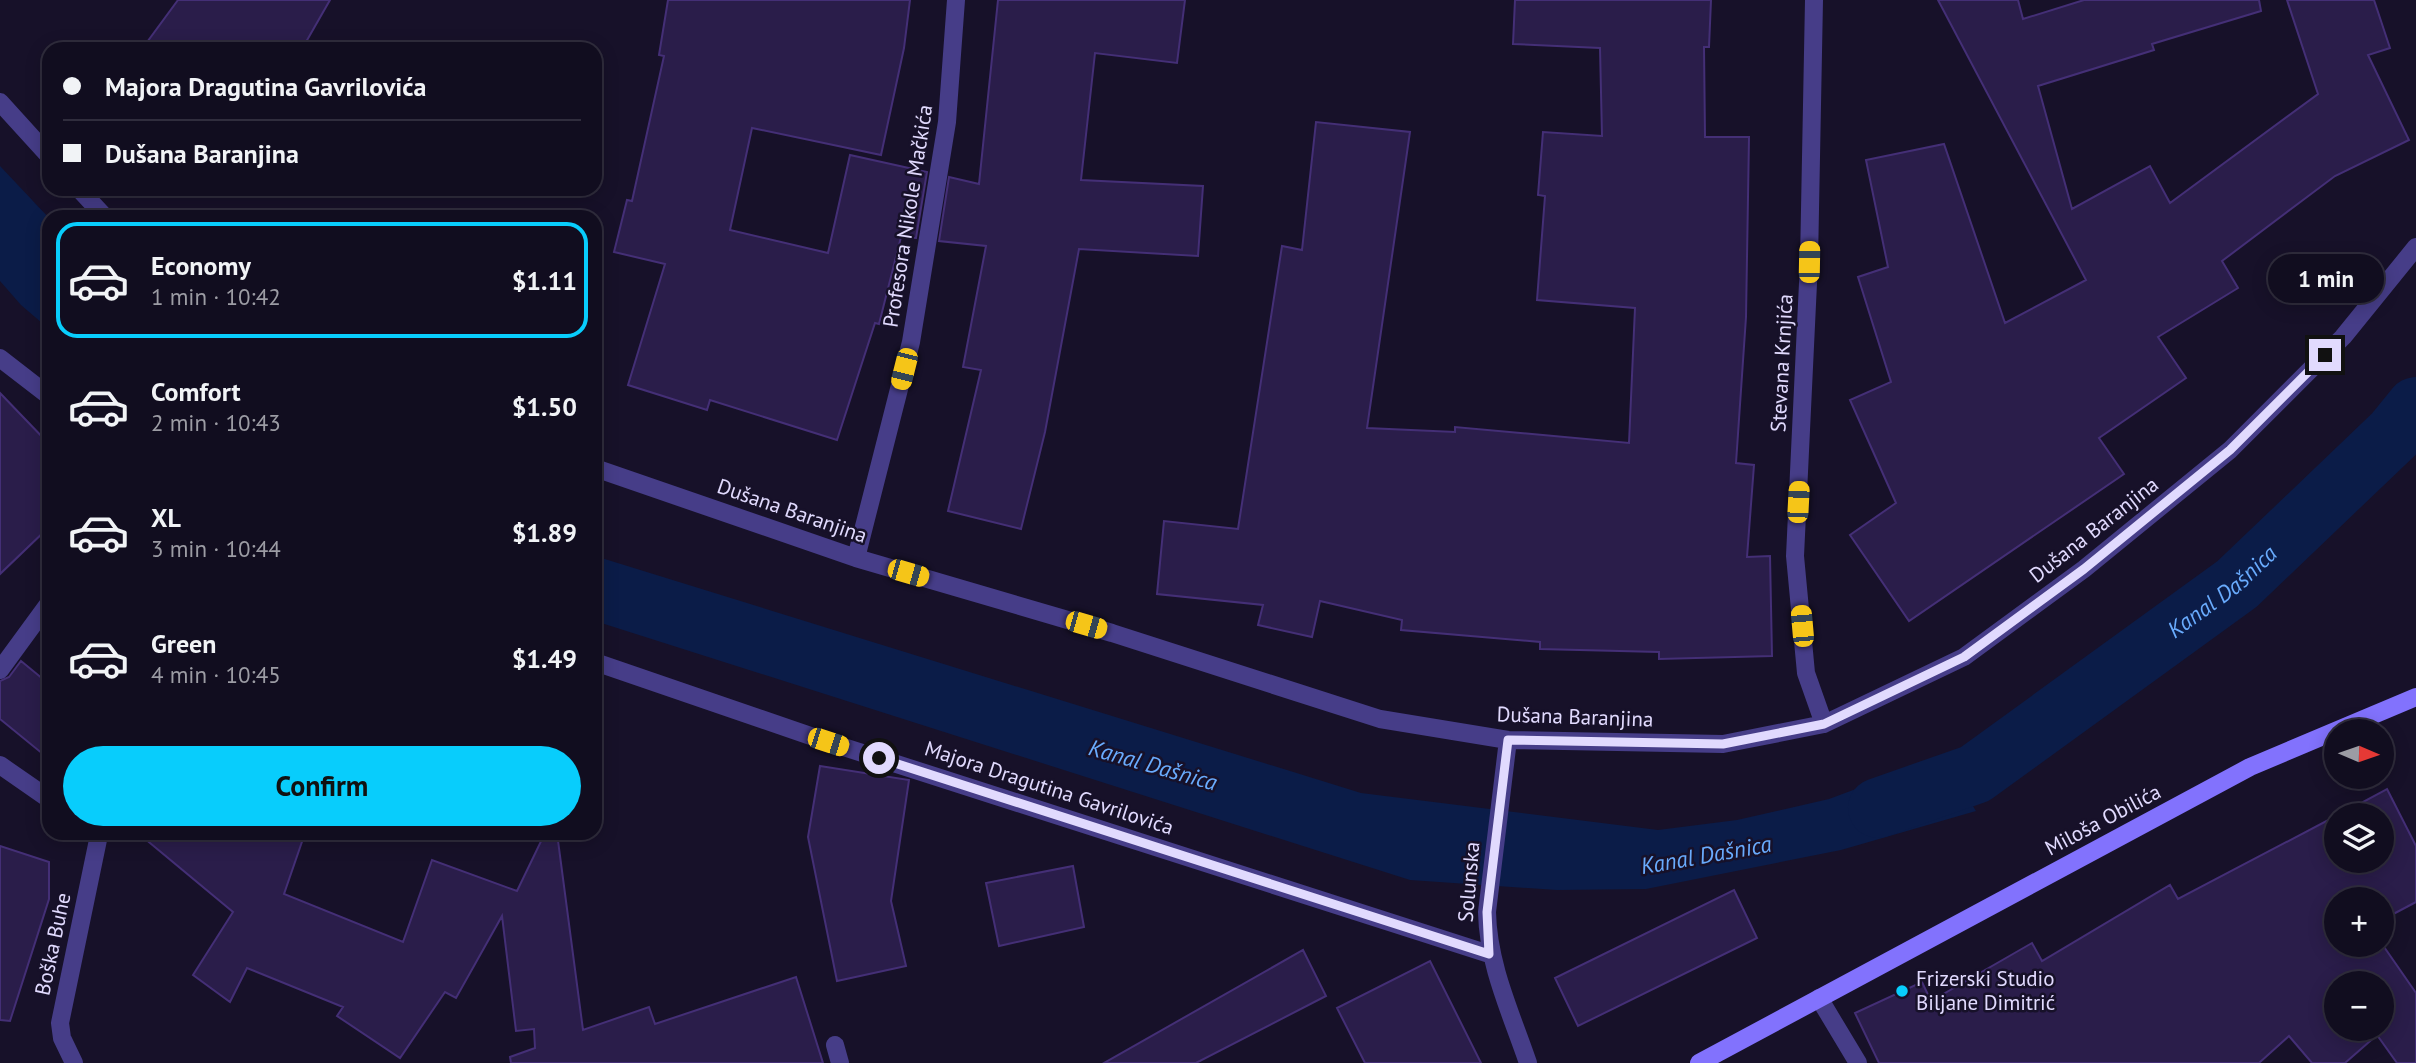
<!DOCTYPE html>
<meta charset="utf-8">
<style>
:root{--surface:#110d1f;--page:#1e1b2c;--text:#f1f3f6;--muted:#9c9ca4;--line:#302d3d;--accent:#08cdfc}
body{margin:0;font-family:"PT Sans",sans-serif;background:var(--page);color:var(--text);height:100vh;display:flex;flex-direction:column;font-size:26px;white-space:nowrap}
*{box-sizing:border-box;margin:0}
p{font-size:23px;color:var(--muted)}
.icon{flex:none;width:38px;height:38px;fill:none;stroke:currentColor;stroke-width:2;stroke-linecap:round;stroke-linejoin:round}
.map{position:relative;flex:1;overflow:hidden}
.side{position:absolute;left:42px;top:210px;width:560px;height:630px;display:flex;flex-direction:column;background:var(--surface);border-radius:21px;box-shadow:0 4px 18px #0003,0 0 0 2px var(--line)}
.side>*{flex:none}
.guide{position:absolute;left:42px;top:42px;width:560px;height:154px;border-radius:21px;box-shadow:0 4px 18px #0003,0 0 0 2px var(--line);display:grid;align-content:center;height:154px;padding:0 21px;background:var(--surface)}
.needle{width:46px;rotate:92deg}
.tools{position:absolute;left:2324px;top:719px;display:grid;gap:14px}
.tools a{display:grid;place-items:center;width:70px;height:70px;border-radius:50%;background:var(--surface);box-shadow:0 4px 18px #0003,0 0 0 2px var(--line);font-size:35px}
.end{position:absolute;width:32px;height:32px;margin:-16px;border:9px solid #e1dafe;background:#111;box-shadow:0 0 0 4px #111}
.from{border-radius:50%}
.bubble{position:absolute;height:49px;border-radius:24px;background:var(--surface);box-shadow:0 4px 18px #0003,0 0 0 2px var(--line);font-size:23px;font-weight:700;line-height:49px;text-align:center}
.car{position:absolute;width:21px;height:42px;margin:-21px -10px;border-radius:9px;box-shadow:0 0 5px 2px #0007;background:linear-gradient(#f5c518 24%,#345 0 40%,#f5c518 0 76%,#345 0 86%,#f5c518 0)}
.guide b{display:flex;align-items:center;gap:24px;height:66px;font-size:26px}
.guide b+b{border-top:2px solid var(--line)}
.guide i{width:18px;height:18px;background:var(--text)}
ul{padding:12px 0 0;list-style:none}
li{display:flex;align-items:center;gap:21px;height:116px;margin:0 14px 10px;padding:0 7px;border:4px solid transparent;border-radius:21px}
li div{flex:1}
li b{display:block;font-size:26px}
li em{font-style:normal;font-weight:700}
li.on{border-color:var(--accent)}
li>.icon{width:63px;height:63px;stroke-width:1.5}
.cta{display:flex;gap:14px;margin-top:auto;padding:14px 21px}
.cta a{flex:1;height:80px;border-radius:42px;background:var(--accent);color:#111;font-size:28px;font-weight:700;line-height:80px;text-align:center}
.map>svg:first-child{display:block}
.water{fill:#0b1c48}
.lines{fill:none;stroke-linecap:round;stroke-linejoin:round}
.canal{stroke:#0b1c48;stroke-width:60}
.building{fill:#2a1d4a;stroke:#442f76;stroke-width:2;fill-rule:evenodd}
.minor{stroke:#463d88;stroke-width:18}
.secondary{stroke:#8272fd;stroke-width:18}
.route{stroke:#e1dafe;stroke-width:9}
.poi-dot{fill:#08cdfc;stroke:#171129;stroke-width:2.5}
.labels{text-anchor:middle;stroke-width:5;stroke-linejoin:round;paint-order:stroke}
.street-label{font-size:21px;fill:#e1dafe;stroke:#171129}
.poi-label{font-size:21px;fill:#e1dafe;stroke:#171129;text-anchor:start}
.water-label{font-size:23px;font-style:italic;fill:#69abfd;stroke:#171129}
</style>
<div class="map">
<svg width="2416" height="1063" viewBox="0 0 2416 1063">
<rect width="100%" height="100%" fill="#171129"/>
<path class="water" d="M0 166 49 218V329L21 305 0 281Z
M595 556 1361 793 1658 830 1737 820 1829 799 1942 757 1976 811 1841 850 1646 889 1557 890 1410 880 595 621Z"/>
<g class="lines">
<path class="canal" id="s1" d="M1878 808 1975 774 2237 584 2394 434 2416 407"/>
</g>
<path class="building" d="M178 0H330L302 49H142Z
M668 0H910L904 48 881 155 752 128 730 230 828 253 850 155 927 172 916 238 901 237 879 324 875 323 837 440 710 400 707 410 628 385 665 264 614 252 627 200 632 201 664 56 659 55Z
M998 0H1185L1177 63 1095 53 1081 180 1203 186 1198 256 1079 249 1045 432 1021 529 948 511 981 370 963 367 986 246 939 241 949 177 979 184Z
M1515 0H1711L1709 47H1704L1705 137H1749L1746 317 1736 463 1754 465 1747 557 1770 556 1772 656 1659 659V652L1540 649V642L1401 630 1402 620 1320 601 1312 637 1258 625 1263 605 1157 594 1164 521 1238 529 1282 246 1302 250 1316 122 1410 132 1367 428 1455 432V427L1629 443 1635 308 1537 300 1545 196 1538 195 1543 132 1602 136 1600 48 1513 44Z
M1938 0H2018L2023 19 2084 0H2259L2261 11 2152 44 2154 50 2038 86 2072 209 2150 166 2170 203 2318 94 2287 0H2374L2390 48 2368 55 2409 140 2335 176 2222 261 2238 288 2158 337 2186 378 2099 438 2124 474 1909 621 1850 535 1896 503 1850 400 1891 382 1858 277 1888 267 1866 160 1944 144 2005 323 2086 280Z
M0 393 49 444V527L0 574Z
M21 661 49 684V759L0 719V681L9 677Z
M820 766 909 780 891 901 906 966 837 981 808 837Z
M2387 789 2416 846V902L2382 920V900H2336V945L2382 944 2416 993V1063H2397L2377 1035 2345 1063H2312L2289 1036 2259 1063H1879L1855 1013 1922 982 1931 1001 2032 943 2042 961 2170 885 2178 899 2336 816V861H2382V816H2337ZM2336 984H2382V1029H2336Z
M138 833H305L284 894 403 942 432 860 517 891 545 833H557L583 1030 649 1007 655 1024 796 977 823 1063H511L510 1057 535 1048 534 1029 516 1031 502 916 456 998 445 992 400 1058 337 1016 343 1007 247 968 230 1002 193 975 233 912Z
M0 846 49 862V899L10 1021 0 1020Z
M1073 866 1084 927 999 946 986 883Z
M1734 890 1757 938 1578 1026 1555 978Z
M1303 950 1326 996 1196 1063H1104Z
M1430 961 1481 1063H1365L1337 1008Z"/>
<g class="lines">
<path class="minor" d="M1814 0 1809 262 1795 556 1806 673 1824 724
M0 102 49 156
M79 189 105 217
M0 358 49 396
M595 468 856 558 1112 633 1380 719 1508 740 1723 744 1824 724 1964 657 2084 569 2230 450 2343 337 2416 247
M856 558 911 342 947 122 956 0
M595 662 828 742 1489 954
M0 670 49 603
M1508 740 1487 912C1488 965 1511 1013 1528 1063
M0 765 49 799
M1819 998 1858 1063
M835 1045 840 1063
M74 1063 62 1038 60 1023 99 835 96 833"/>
<path class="secondary" d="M1699 1063 2250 767 2416 697"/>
</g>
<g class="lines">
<path class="route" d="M879 758 1489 954 1487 912 1508 740 1723 744 1824 724 1964 657 2084 569 2230 450 2325 355"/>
</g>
<circle class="poi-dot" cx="1902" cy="991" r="7"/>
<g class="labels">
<g class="street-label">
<text transform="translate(908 216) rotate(-81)" y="7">Profesora Nikole Mačkića</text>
<text transform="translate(1782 363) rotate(-87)" y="7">Stevana Krnjića</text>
<text transform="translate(792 511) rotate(19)" y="7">Dušana Baranjina</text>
<text transform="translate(2094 530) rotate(-38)" y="7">Dušana Baranjina</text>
<text transform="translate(1575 717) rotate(2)" y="7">Dušana Baranjina</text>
<text transform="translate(1049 788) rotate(18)" y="7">Majora Dragutina Gavrilovića</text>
<text transform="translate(2103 820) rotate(-28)" y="7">Miloša Obilića</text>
<text transform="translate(1469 882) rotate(-85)" y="7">Solunska</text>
<text transform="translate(53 944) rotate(-78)" y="7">Boška Buhe</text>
</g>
<g class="poi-label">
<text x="1916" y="986">Frizerski Studio<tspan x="1916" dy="24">Biljane Dimitrić</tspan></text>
</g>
<g class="water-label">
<text dy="8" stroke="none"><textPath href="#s1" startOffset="410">Kanal Dašnica</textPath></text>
<text transform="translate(1153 765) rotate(16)" y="8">Kanal Dašnica</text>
<text transform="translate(1706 855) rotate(-10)" y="8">Kanal Dašnica</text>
</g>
</g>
</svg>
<div class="tools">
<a><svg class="needle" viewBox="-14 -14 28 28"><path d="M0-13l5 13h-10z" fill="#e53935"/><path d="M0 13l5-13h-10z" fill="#9c9ca4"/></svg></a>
<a><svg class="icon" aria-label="layers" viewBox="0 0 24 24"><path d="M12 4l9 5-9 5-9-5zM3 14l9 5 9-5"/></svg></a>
<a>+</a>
<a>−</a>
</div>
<i class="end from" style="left:879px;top:758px"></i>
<i class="end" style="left:2325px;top:355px"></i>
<div class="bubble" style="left:2268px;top:254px;width:116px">1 min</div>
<i class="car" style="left:1809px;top:262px;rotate:1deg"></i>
<i class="car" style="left:904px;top:369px;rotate:194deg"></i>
<i class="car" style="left:1798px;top:502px;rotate:3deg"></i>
<i class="car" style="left:908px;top:573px;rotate:106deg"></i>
<i class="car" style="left:1086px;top:625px;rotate:106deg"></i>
<i class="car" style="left:1802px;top:626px;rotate:355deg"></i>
<i class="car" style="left:828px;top:742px;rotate:108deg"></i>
<div class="guide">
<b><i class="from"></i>Majora Dragutina Gavrilovića</b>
<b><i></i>Dušana Baranjina</b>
</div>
<section class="side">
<ul>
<li class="on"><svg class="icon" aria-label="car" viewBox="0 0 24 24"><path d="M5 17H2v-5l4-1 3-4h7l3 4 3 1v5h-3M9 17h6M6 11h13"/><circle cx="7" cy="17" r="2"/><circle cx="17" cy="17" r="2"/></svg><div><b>Economy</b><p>1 min · 10:42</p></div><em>$1.11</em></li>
<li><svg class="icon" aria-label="car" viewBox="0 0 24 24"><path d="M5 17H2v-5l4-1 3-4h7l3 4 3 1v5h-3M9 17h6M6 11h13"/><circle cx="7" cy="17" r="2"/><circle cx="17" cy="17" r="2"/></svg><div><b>Comfort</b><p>2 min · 10:43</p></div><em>$1.50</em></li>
<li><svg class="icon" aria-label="car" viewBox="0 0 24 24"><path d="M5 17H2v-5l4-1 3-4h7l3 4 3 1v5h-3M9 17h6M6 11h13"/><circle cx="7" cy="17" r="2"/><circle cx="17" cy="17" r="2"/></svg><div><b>XL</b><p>3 min · 10:44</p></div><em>$1.89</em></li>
<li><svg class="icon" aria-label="car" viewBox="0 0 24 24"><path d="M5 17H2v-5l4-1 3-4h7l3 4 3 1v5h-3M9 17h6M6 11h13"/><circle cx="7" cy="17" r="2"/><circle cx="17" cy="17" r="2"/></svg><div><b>Green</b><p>4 min · 10:45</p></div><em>$1.49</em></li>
</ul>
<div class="cta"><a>Confirm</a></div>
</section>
</div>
